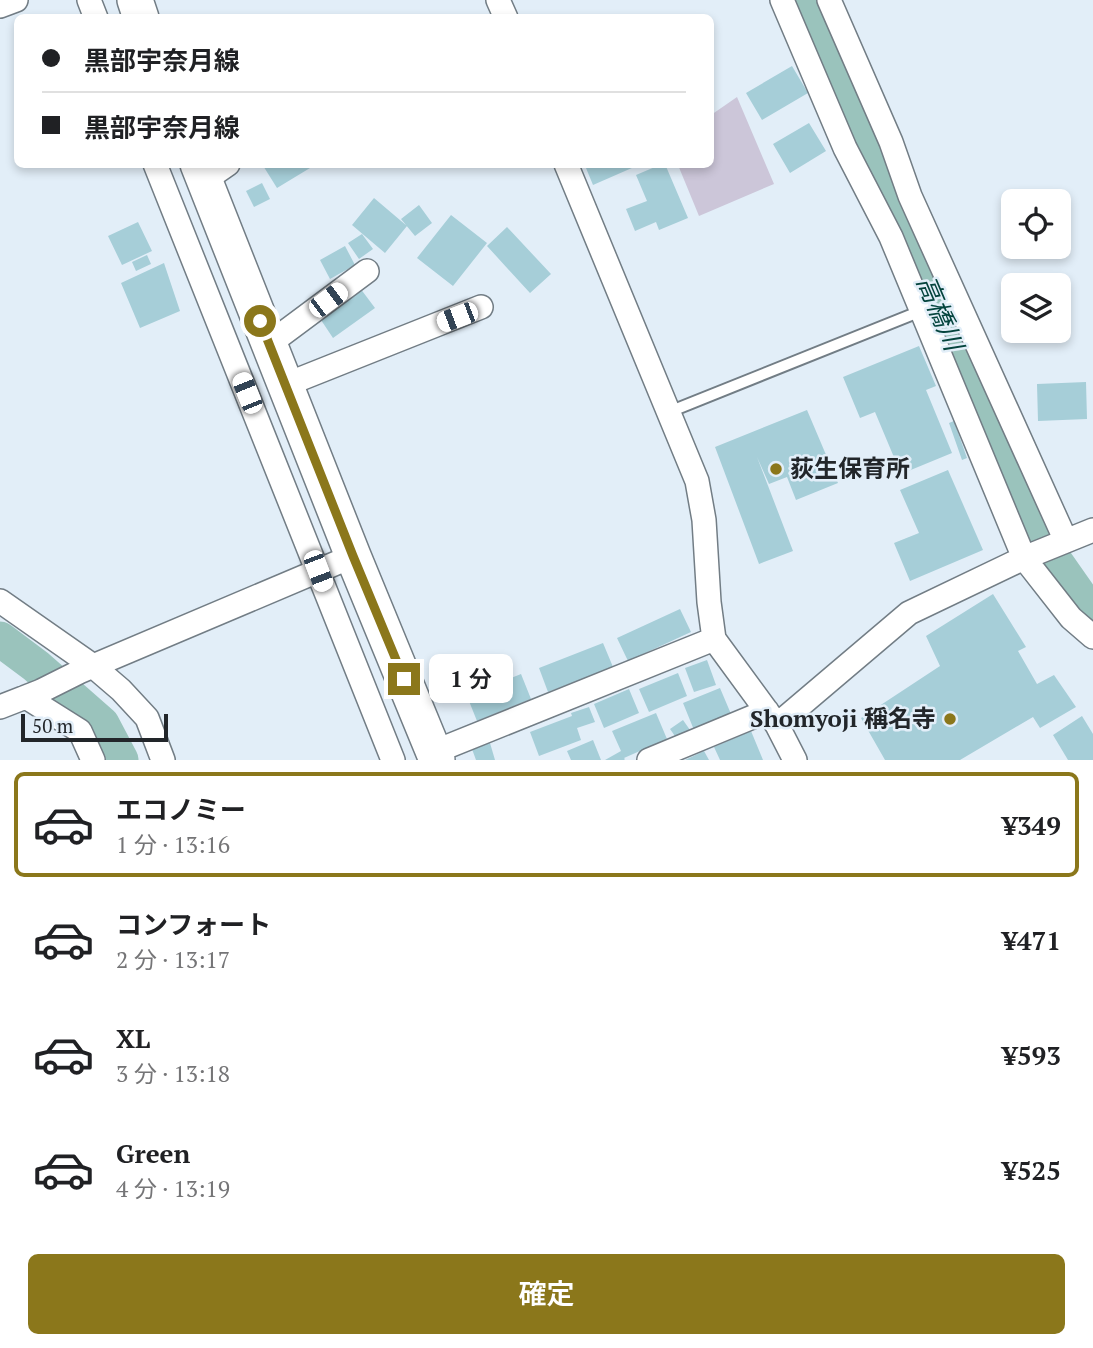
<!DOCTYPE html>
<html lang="ja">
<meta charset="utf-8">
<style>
:root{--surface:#fff;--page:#f2f2f2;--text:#202124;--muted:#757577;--line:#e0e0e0;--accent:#8b771b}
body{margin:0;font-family:"PT Serif","Noto Sans JP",serif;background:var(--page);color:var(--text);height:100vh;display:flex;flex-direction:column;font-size:26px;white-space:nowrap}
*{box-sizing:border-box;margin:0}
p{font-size:23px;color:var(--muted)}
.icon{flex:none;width:38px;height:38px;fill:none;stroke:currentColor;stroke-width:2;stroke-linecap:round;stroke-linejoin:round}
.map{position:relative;height:760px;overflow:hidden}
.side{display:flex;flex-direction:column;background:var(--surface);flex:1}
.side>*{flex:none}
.banner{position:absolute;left:14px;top:14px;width:700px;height:154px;border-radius:10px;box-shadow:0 4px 10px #0003;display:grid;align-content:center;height:154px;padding:0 28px;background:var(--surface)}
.tools{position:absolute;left:1001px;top:189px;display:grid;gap:14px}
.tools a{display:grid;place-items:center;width:70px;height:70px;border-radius:10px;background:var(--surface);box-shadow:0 4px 10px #0003;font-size:35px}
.scale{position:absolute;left:21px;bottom:18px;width:147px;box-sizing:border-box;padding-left:7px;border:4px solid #22262a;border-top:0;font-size:19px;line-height:24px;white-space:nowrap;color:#22262a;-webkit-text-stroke:5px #e2eef8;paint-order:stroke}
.end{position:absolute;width:32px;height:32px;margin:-16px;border:9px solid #8b771b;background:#fff;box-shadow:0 0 0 4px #fff}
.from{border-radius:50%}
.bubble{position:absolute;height:49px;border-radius:10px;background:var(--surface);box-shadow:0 4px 10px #0003;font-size:23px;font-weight:600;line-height:49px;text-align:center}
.car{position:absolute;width:21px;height:42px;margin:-21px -10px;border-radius:9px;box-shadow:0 0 5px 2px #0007;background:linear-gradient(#fff 24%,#345 0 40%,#fff 0 76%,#345 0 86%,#fff 0)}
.banner b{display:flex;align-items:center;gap:24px;height:66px;font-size:26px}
.banner b+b{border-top:2px solid var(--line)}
.banner i{width:18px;height:18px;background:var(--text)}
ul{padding:12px 0 0;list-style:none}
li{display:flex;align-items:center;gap:21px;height:105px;margin:0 14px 10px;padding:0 14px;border:4px solid transparent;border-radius:10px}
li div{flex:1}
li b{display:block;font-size:26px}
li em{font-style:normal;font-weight:600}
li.current{border-color:var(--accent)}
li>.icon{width:63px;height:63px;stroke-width:1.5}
.primary-button{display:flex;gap:14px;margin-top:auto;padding:14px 28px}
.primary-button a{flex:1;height:80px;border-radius:10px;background:var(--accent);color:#fff;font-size:28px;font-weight:600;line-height:80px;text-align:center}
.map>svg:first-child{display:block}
.green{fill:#ccc6d9}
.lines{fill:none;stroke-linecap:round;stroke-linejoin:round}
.river{stroke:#9ac3bc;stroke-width:35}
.building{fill:#a6ced8}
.service-casing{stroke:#727d85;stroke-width:14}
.minor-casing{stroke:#727d85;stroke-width:26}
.primary-casing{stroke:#727d85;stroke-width:38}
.service{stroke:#fff;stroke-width:10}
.minor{stroke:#fff;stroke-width:23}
.primary{stroke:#fff;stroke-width:35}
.route{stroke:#8b771b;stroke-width:9}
.poi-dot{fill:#8b771b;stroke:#e2eef8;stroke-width:2.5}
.labels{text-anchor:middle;stroke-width:5;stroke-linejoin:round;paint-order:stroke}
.poi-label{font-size:24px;font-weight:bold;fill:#22262a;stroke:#e2eef8;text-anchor:start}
.water-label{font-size:26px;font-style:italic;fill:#04443d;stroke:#e2eef8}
</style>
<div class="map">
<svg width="1093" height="760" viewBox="0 0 1093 760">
<rect width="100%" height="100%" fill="#e2eef8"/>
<path class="green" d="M737 97 774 184 699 216 678 165 710 164 711 115Z"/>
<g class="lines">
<path class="river" d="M806 0 1030 525 1093 615
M0 639 36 666 102 724 121 760"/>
</g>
<path class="building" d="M792 66 808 93 762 120 746 93Z
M809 123 826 151 790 173 773 144Z
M262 164H308L310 168 277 188Z
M594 164H641L593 185 586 168Z
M662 164H665L688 218 659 230 656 222 635 231 626 209 647 201 636 175Z
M262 183 270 199 254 207 246 191Z
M374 198 407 226 385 253 352 225Z
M419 205 432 223 415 236 401 219Z
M451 215 487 243 453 286 417 258Z
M138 222 152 251 122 265 108 236Z
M507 227 551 274 530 293 487 246Z
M362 234 373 249 359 259 348 243Z
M345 246 355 265 330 279 320 260Z
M147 255 151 264 136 271 132 262Z
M164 263 180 311 140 328 121 283Z
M360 288 375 308 333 338 319 317Z
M919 346 936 386 926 390 952 453 901 474 875 412 860 418 843 377Z
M1086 382 1087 419 1038 421 1037 384Z
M807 410 838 483 796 500 787 477 769 484 757 457 793 551 759 564 715 447Z
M954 421 967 458 962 460 949 423Z
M948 470 983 550 910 581 894 543 919 533 900 490Z
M993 594 1026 647 1018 651 1037 684 1054 675 1076 707 1040 728 1033 717 960 760H885L861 718 940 666 926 636Z
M680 609 691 632 628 661 617 638Z
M603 643 613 667 548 692 539 668Z
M707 660 716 685 694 692 685 668Z
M678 673 687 696 649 712 639 689Z
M521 674 531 699 477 721 467 696Z
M720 688 731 714 694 730 683 703Z
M629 689 639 713 604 728 594 704Z
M589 707 595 722 577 728 581 740 539 756 530 732 572 716 571 713Z
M656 713 667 739 624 758 625 759 624 760H605L621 751 612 731Z
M1082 716 1093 734V760H1068L1053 735Z
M683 720 690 730 677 739 670 729Z
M751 731 763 760H720L714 747Z
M593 740 601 760H571L567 751Z
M490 743 495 760H476L472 749Z
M704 751 709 760H685Z"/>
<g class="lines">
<g class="service-casing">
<path id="service" d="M669 412 921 311"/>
</g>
<g class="minor-casing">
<path id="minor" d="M89 0 96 18
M498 0 506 18
M782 0 845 148 891 237 1024 558 1071 618 1093 637
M829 0 891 142 910 196 1066 541
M0 6 16 0
M155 164 393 760
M566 164 697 481 704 520 709 602 714 639 777 725 795 760
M205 180 228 164
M269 344 367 271
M285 385 481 307
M0 601 93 666 121 690 147 718 163 760
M26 697 80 731 93 760
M0 707 41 691 79 672 353 556
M777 725 909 613 1024 558 1093 530
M434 752 714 639
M649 760 767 711"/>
</g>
<g class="primary-casing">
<path id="primary" d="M135 0 141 18
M198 164 353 556 437 760"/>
</g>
<use href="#service" class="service"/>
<use href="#minor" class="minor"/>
<use href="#primary" class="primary"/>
</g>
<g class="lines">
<path class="route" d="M260 321 353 556 404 679"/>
</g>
<g class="poi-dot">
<circle cx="776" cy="469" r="7"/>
<circle cx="950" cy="719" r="7"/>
</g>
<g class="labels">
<g class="poi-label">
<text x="790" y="477">荻生保育所</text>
<text x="936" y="727" text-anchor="end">Shomyoji 稱名寺</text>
</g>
<g class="water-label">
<text transform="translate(940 313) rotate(67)" y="9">高橋川</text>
</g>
</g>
</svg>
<div class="tools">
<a><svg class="icon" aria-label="locate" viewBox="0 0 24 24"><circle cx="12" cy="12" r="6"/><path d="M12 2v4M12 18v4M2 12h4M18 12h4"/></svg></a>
<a><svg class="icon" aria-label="layers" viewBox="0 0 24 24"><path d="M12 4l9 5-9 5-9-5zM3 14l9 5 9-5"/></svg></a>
</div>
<div class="scale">50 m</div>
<i class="end from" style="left:260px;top:321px"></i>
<i class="end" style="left:404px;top:679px"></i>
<div class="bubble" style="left:429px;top:654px;width:84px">1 分</div>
<i class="car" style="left:328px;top:300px;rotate:53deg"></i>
<i class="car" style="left:457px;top:317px;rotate:249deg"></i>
<i class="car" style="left:247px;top:393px;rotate:338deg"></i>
<i class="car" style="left:318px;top:571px;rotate:159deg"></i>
<div class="banner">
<b><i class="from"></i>黒部宇奈月線</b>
<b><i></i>黒部宇奈月線</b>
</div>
</div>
<section class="side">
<ul>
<li class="current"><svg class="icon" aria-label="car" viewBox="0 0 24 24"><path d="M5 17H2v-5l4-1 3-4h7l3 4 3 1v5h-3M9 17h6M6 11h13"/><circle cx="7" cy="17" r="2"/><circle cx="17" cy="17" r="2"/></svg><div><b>エコノミー</b><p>1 分 · 13:16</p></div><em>¥349</em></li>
<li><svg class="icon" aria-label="car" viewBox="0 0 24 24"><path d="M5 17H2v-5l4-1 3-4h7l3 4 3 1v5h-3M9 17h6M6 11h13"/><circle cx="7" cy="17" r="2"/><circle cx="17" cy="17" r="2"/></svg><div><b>コンフォート</b><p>2 分 · 13:17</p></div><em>¥471</em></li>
<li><svg class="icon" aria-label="car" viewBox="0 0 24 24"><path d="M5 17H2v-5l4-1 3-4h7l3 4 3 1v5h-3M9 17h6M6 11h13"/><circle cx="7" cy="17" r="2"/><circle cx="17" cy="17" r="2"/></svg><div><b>XL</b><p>3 分 · 13:18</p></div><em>¥593</em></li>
<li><svg class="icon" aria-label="car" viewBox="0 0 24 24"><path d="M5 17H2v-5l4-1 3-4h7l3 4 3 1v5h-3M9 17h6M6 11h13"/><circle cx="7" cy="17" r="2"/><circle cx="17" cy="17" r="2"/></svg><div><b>Green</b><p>4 分 · 13:19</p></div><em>¥525</em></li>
</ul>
<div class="primary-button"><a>確定</a></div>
</section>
